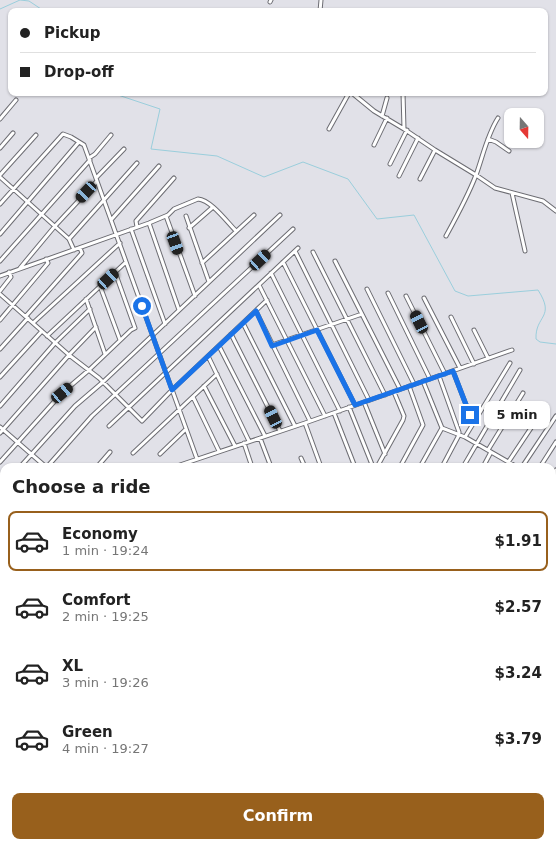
<!DOCTYPE html>
<meta charset="utf-8">
<style>
:root{--surface:#fff;--page:#f6f6f6;--text:#222;--muted:#767676;--line:#e0e0e0;--accent:#98601c}
body{margin:0;font-family:"DejaVu Sans",sans-serif;background:var(--page);color:var(--text);height:100vh;display:flex;flex-direction:column;font-size:15px;white-space:nowrap}
*{box-sizing:border-box;margin:0}
p{font-size:13px;color:var(--muted)}
.icon{flex:none;width:22px;height:22px;fill:none;stroke:currentColor;stroke-width:2;stroke-linecap:round;stroke-linejoin:round}
.map{position:relative;flex:1;overflow:hidden}
.side{position:absolute;left:0px;top:463px;width:556px;height:384px;display:flex;flex-direction:column;background:var(--surface);border-radius:12px 12px 0 0;box-shadow:0 1px 3px #0004}
.side>*{flex:none}
.hud{position:absolute;left:8px;top:8px;width:540px;height:88px;border-radius:8px;box-shadow:0 1px 3px #0004;display:grid;align-content:center;height:88px;padding:0 12px;background:var(--surface)}
.needle{width:26px;rotate:160deg}
.fabs{position:absolute;left:504px;top:108px;display:grid;gap:8px}
.fabs a{display:grid;place-items:center;width:40px;height:40px;border-radius:8px;background:var(--surface);box-shadow:0 1px 3px #0004;font-size:20px}
.end{position:absolute;width:18px;height:18px;margin:-9px;border:5px solid #1a73e8;background:#fff;box-shadow:0 0 0 2px #fff}
.from{border-radius:50%}
.bubble{position:absolute;height:28px;border-radius:8px;background:var(--surface);box-shadow:0 1px 3px #0004;font-size:13px;font-weight:700;line-height:28px;text-align:center}
.car{position:absolute;width:12px;height:24px;margin:-12px -6px;border-radius:5px;box-shadow:0 0 3px 1px #0007;background:linear-gradient(#222 24%,#8ab4d8 0 40%,#222 0 76%,#8ab4d8 0 86%,#222 0)}
.hud b{display:flex;align-items:center;gap:14px;height:38px;font-size:15px}
.hud b+b{border-top:1px solid var(--line)}
.hud i{width:10px;height:10px;background:var(--text)}
ul{padding:0;list-style:none}
li{display:flex;align-items:center;gap:12px;height:60px;margin:0 8px 6px;padding:0 4px;border:2px solid transparent;border-radius:8px}
li div{flex:1}
li b{display:block;font-size:15px}
li em{font-style:normal;font-weight:700}
li.selected{border-color:var(--accent)}
li>.icon{width:36px;height:36px;stroke-width:1.5}
h2{padding:0 12px;font-size:18px;line-height:48px}
.primary-button{display:flex;gap:8px;margin-top:auto;padding:8px 12px}
.primary-button a{flex:1;height:46px;border-radius:8px;background:var(--accent);color:#fff;font-size:16px;font-weight:700;line-height:46px;text-align:center}
.map>svg:first-child{display:block}
.lines{fill:none;stroke-linecap:round;stroke-linejoin:round}
.stream{stroke:#9acedc;stroke-width:1}
.minor-casing{stroke:#6c6c72;stroke-width:5}
.minor{stroke:#fff;stroke-width:3}
.route{stroke:#1a73e8;stroke-width:5}
</style>
<div class="map">
<svg width="556" height="847" viewBox="0 0 556 847">
<rect width="100%" height="100%" fill="#e1e1e8"/>
<g class="lines">
<path class="stream" d="M0 9 20 0 29 1 44 11
M112 93 160 109 151 149 217 156 264 177 303 162 348 179 377 219 414 215 455 291 468 296 538 290C556 318 535 315 536 339L540 342 556 344"/>
<g class="minor-casing">
<path id="minor" d="M270 2 271 0
M320 11 321 0
M352 93 374 111 404 129 435 150 476 175 495 188 543 201 556 211
M403 93 404 129
M382 116 387 98
M0 119 16 100
M329 129 349 93
M488 139 496 142 509 151
M374 145 387 118
M0 148 13 133
M89 158 95 154 111 135
M390 164 407 130
M0 175 36 135
M399 176 418 138
M0 177 69 239 74 250
M96 178 124 149
M420 179 435 150
M512 193 525 251
M0 204 63 134 71 137 84 145 197 459
M166 216 195 296
M186 216 209 282
M111 220 159 166
M149 223 179 310
M137 227 136 221 174 178
M189 228 213 207
M131 229 165 324
M0 234 79 142
M446 236C457 216 468 196 476 175 483 156 487 135 498 118
M69 239 137 163
M295 251 369 400
M313 252 385 395
M0 261 90 160
M335 261 400 389
M283 262 355 405
M202 263 254 215
M20 268 55 226 97 181
M271 273 340 411
M0 276 149 223 168 215 174 209 198 199C211 200 227 222 236 231
M259 285 325 416
M100 286 120 340
M367 289 414 384
M0 291 11 277 9 272
M388 293 430 379
M0 294 69 355 99 378 142 421 172 390 267 300
M406 296 445 374
M424 298 460 368
M86 299 105 354
M256 311 310 421
M26 316 82 253 80 248
M451 317 474 364
M0 320 48 263 46 259
M33 323 120 243
M243 323 295 426
M474 330 488 358
M231 334 280 431
M47 336 126 262
M272 345 362 314
M219 346 265 436
M0 349 28 318
M208 356 249 441
M453 371 470 415
M439 376 459 432V435L442 467
M0 377 42 331
M423 381 442 428 465 437 517 467
M204 386 235 446
M193 397 219 451
M364 402 385 454
M0 406 55 343 90 309
M349 407 373 467
M334 413 355 467
M305 423 321 467
M109 426 298 248
M0 427 46 467
M0 433 69 355 96 327
M465 437 510 363
M260 438 271 467
M244 443 252 467
M488 450 523 393
M133 453 217 374
M160 454 186 429
M301 458 305 467
M0 462 62 393 89 370 131 330 135 328 115 272
M20 467 75 406 103 382 280 215
M47 467 92 416 293 229
M97 467 110 452
M174 467 305 423 512 350
M377 467 403 420 404 416 394 392
M400 467 423 425 409 386
M420 467 442 428
M463 467 520 370
M483 467 491 452
M505 467 541 413
M522 467 556 416
M540 467 556 442
M552 475 556 470
M552 489 556 492
M0 491 4 486
M0 519 4 515
M0 528 4 526
M3 600H4
M552 613 556 608
M552 643 556 638
M552 654 556 657
M0 655 4 656
M552 667 556 663
M552 777 556 779
M0 808 4 810
M65 843 72 847
M320 843 325 847
M426 843 431 847
M496 843 502 847
M541 843 548 847
M53 847 56 843
M168 847 172 843
M213 847 217 843
M231 847 235 843
M346 847 349 843
M362 847 364 843
M383 847 385 843
M404 847 407 843
M445 847 448 843
M467 847 469 843
M489 847 491 843"/>
</g>
<use href="#minor" class="minor"/>
</g>
<g class="lines">
<path class="route" d="M142 306 172 390 256 311 272 346 317 330 355 405 453 371 470 415"/>
</g>
</svg>
<div class="fabs">
<a><svg class="needle" viewBox="-14 -14 28 28"><path d="M0-13l5 13h-10z" fill="#e53935"/><path d="M0 13l5-13h-10z" fill="#767676"/></svg></a>
</div>
<i class="end from" style="left:142px;top:306px"></i>
<i class="end" style="left:470px;top:415px"></i>
<div class="bubble" style="left:484px;top:401px;width:66px">5 min</div>
<i class="car" style="left:86px;top:192px;rotate:223deg"></i>
<i class="car" style="left:175px;top:243px;rotate:160deg"></i>
<i class="car" style="left:260px;top:260px;rotate:47deg"></i>
<i class="car" style="left:108px;top:279px;rotate:47deg"></i>
<i class="car" style="left:419px;top:322px;rotate:333deg"></i>
<i class="car" style="left:62px;top:393px;rotate:50deg"></i>
<i class="car" style="left:273px;top:417px;rotate:334deg"></i>
<div class="hud">
<b><i class="from"></i>Pickup</b>
<b><i></i>Drop-off</b>
</div>
<section class="side">
<h2>Choose a ride</h2>
<ul>
<li class="selected"><svg class="icon" aria-label="car" viewBox="0 0 24 24"><path d="M5 17H2v-5l4-1 3-4h7l3 4 3 1v5h-3M9 17h6M6 11h13"/><circle cx="7" cy="17" r="2"/><circle cx="17" cy="17" r="2"/></svg><div><b>Economy</b><p>1 min · 19:24</p></div><em>$1.91</em></li>
<li><svg class="icon" aria-label="car" viewBox="0 0 24 24"><path d="M5 17H2v-5l4-1 3-4h7l3 4 3 1v5h-3M9 17h6M6 11h13"/><circle cx="7" cy="17" r="2"/><circle cx="17" cy="17" r="2"/></svg><div><b>Comfort</b><p>2 min · 19:25</p></div><em>$2.57</em></li>
<li><svg class="icon" aria-label="car" viewBox="0 0 24 24"><path d="M5 17H2v-5l4-1 3-4h7l3 4 3 1v5h-3M9 17h6M6 11h13"/><circle cx="7" cy="17" r="2"/><circle cx="17" cy="17" r="2"/></svg><div><b>XL</b><p>3 min · 19:26</p></div><em>$3.24</em></li>
<li><svg class="icon" aria-label="car" viewBox="0 0 24 24"><path d="M5 17H2v-5l4-1 3-4h7l3 4 3 1v5h-3M9 17h6M6 11h13"/><circle cx="7" cy="17" r="2"/><circle cx="17" cy="17" r="2"/></svg><div><b>Green</b><p>4 min · 19:27</p></div><em>$3.79</em></li>
</ul>
<div class="primary-button"><a>Confirm</a></div>
</section>
</div>
